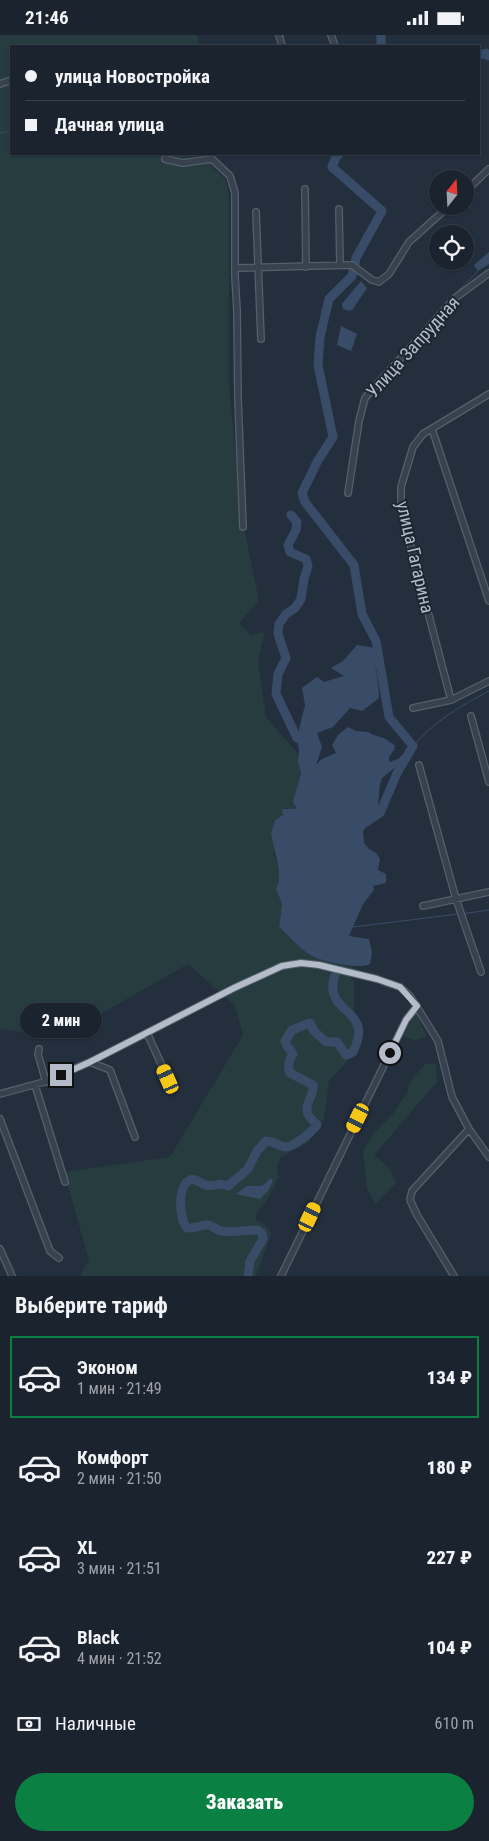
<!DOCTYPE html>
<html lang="ru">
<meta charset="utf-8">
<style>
:root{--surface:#1b232e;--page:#282f3a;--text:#f1f3f6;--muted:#a0a4aa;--line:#39404a;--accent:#0b8043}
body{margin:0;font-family:"Roboto Condensed",sans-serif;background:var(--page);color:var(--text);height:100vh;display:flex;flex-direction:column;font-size:19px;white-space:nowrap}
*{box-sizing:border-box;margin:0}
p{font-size:16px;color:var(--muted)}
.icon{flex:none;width:28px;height:28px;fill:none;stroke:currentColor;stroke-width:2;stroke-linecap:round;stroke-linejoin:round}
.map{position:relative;height:1241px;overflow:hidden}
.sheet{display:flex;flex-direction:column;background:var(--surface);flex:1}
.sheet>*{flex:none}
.banner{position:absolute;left:10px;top:10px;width:470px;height:110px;border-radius:0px;box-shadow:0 1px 4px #0004,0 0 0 1px var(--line);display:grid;align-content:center;height:110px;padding:0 15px;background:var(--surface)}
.needle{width:32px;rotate:18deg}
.tools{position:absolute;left:429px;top:135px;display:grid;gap:10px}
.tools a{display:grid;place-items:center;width:45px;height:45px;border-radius:50%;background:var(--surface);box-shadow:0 1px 4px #0004,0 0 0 1px var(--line);font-size:25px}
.end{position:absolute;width:22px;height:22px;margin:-11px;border:6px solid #b4bcc9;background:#111;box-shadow:0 0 0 2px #111}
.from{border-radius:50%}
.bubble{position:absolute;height:35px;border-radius:18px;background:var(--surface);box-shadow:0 1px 4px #0004,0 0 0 1px var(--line);font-size:16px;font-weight:800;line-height:35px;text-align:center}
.car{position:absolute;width:15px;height:30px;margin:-15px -8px;border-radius:6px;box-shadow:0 0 4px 1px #0007;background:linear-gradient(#f5c518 24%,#345 0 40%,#f5c518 0 76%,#345 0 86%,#f5c518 0)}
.banner b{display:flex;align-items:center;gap:18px;height:48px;font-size:19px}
.banner b+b{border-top:1px solid var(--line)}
.banner i{width:12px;height:12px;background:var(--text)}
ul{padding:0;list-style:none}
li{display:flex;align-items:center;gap:15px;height:82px;margin:0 10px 8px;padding:0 5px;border:2px solid transparent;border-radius:0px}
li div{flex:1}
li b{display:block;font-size:19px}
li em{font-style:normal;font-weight:800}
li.current{border-color:var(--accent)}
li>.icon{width:45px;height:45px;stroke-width:1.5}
h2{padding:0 15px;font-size:22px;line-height:60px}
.pay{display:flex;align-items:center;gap:12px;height:55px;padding:0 15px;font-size:19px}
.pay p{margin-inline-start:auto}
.button{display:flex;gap:10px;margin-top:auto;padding:10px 15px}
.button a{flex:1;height:58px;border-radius:30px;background:var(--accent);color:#fff;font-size:20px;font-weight:800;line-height:58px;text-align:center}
.status{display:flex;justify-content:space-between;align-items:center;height:35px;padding:0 25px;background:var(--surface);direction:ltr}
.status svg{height:14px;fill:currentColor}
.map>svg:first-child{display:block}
.green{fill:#263c3f}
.water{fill:#394c67}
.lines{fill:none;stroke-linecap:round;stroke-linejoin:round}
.stream{stroke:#394c67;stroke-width:1}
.river{stroke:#394c67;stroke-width:9}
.minor-casing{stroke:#565f6c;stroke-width:8}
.minor{stroke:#38414e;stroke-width:5.5}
.route{stroke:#b4bcc9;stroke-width:6}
.labels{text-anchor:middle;stroke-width:4;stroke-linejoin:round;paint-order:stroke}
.street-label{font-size:18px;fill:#b4bcc9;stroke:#1d2633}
</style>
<div class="status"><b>21:46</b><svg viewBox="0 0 49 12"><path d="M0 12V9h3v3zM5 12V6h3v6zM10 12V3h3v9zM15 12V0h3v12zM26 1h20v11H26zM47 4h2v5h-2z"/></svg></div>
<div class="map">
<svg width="489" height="1241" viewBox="0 0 489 1241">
<rect width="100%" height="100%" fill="#242f3e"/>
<path class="green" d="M0 0H197L200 11H11V119H203V122L213 127 211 131 226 145 229 162V351L242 482 259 566 239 588 251 601 265 596 258 627 266 682 299 720 298 728 301 738 295 765V775L284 773 283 780 275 785 271 799 274 805V819L279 834V845L276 854 282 869 279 892C290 902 302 917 316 923 332 929 350 928 365 938L314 927 319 933 345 938 354 946V974L363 1003 355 1018 329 1046 324 1084 309 1107 281 1122 277 1132 279 1142 266 1167 261 1171 255 1184 269 1193 271 1200 256 1241H80L89 1225 64 1137 170 1122 243 1000 235 971 188 929 60 1002 0 994Z
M416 977 427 1002 415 1005 403 1001Z
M425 1029H436L437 1047 374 1120 391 1135 396 1148 375 1169 367 1153 363 1116 373 1099 393 1079 407 1058 409 1048Z"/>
<path class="water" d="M489 217V229L478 236 474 230Z
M361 246 367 253 353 274 349 276 343 274 342 269Z
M341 291 357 299 351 316 337 310Z
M357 610 375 613C374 631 379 646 379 663L362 676 350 673 333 692 317 698 322 712 316 730 322 724 336 718 332 710 338 700 348 692 356 696 369 697 371 699 386 704 395 711 394 715 389 722V727L398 724 413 711 402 727 382 743 380 749 378 772 374 781 363 796 364 808 369 814 376 818 380 824 378 835 386 839V848L373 851 374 855 363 869 349 901 369 904 372 918 370 929C360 935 327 927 316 923 302 917 290 902 279 892L282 869 276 854 279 845V834L271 799 275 785 283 780 282 774H295L296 772 293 767 301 738 298 728 299 715 297 703 305 670 302 653 317 642 324 647 344 641 331 633 343 626Z
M271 1143 273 1146 268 1156 260 1164 236 1159 247 1151H262Z"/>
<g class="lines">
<path class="stream" d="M0 98 11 96
M417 301 436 278 478 236
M363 358 404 315
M413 711C433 687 462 670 489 656
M462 879 489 875
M353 892 459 879"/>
<path class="river" d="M381 0V11
M479 20 486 18 489 21
M339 119 336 122 332 132 382 176 356 223 352 241 329 264 320 302 318 330 333 402 317 427 302 458 305 467 354 530 362 579 376 606 389 682 413 711 397 738 380 778 363 789
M291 480 297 487 296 495 288 510 290 517 306 524 308 531 304 544 301 564 295 573 286 579 279 589 278 599 286 623 278 639 276 659 297 703 309 704
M248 1241 250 1226 263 1204 262 1198 257 1195C244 1195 234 1198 221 1196 215 1195 213 1190 207 1190 200 1190 194 1194 187 1193 179 1184 177 1151 190 1145 195 1143 200 1148 205 1150 211 1152 215 1150 220 1149 223 1149 225 1150 228 1151L248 1134 257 1116 266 1106C274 1106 278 1111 285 1112 294 1112 312 1097 317 1090 314 1086 311 1085 309 1081 302 1071 315 1060 313 1050L290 1038C287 1031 289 1025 293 1019 291 1014 286 1012 285 1006L292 995 310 988 314 996 326 1007H337L346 1020 353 1017C376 971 321 981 335 940"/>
<g class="minor-casing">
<path id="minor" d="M279 0 282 11
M331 0 335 11
M0 49 11 45
M165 124 183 128 212 124 230 141 235 158V241L237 276 238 364 243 492
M305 154 306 232
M465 157 489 134
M339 174 340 230
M256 177 261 304
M235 233 352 230 372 245 379 247 389 239 409 207 449 171
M432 394 489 566
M348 458 359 386 365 363 455 263 489 238
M451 665 406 493 401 475V452L413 412 423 399 489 359
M413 673 451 665 489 646
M471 681 489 747
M419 730 456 864 481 937
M423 871 489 857
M147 998 168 1044
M39 1014 38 1019 46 1047
M90 1027 110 1035 135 1102
M35 1050 65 1147
M0 1059 44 1047 90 1027 234 953 282 931 301 928 319 930 377 944 400 952 410 961 438 1006 452 1062 469 1094 489 1122
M0 1084 50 1216 59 1223
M0 1214 12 1241
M281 1241 406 985 417 971
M454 1241 417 1180 410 1165 412 1156 469 1094"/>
</g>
<use href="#minor" class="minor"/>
</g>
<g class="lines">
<path class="route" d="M61 1040 90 1027 234 953 282 931 301 928 319 930 377 944 400 952 417 971 406 985 390 1018"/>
</g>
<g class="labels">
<g class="street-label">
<text transform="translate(413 312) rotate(-48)" y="6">Улица Запрудная</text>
<text transform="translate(415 522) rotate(77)" y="6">улица Гагарина</text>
</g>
</g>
</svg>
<div class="tools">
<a><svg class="needle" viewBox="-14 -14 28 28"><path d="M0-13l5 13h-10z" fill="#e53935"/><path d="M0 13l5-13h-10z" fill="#a0a4aa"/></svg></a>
<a><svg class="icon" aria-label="locate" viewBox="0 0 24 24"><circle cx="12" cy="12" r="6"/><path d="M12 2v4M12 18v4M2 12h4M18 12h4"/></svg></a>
</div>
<i class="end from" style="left:390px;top:1018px"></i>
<i class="end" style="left:61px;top:1040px"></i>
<div class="bubble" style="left:20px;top:968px;width:82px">2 мин</div>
<i class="car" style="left:168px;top:1044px;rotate:336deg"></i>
<i class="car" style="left:358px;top:1083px;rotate:206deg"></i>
<i class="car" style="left:310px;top:1182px;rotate:25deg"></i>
<div class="banner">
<b><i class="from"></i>улица Новостройка</b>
<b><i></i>Дачная улица</b>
</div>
</div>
<section class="sheet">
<h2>Выберите тариф</h2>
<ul>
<li class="current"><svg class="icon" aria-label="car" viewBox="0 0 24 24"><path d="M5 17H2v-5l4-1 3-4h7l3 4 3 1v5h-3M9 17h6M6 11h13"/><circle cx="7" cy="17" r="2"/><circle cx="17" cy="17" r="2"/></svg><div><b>Эконом</b><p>1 мин · 21:49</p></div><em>134 ₽</em></li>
<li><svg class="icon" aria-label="car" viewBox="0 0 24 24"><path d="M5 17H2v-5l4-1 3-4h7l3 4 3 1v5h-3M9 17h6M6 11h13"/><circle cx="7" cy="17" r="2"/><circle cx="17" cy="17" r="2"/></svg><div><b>Комфорт</b><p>2 мин · 21:50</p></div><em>180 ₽</em></li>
<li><svg class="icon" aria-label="car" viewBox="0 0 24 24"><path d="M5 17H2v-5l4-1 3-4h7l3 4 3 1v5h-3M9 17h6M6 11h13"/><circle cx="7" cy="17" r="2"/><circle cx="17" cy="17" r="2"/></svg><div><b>XL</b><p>3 мин · 21:51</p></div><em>227 ₽</em></li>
<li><svg class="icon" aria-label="car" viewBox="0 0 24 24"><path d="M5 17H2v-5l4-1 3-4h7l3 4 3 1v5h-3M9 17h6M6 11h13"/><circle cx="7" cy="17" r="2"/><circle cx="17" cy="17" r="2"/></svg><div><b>Black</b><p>4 мин · 21:52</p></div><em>104 ₽</em></li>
</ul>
<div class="pay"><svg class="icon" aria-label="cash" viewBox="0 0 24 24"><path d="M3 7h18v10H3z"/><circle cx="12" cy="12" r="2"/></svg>Наличные<p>610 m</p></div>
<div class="button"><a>Заказать</a></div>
</section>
